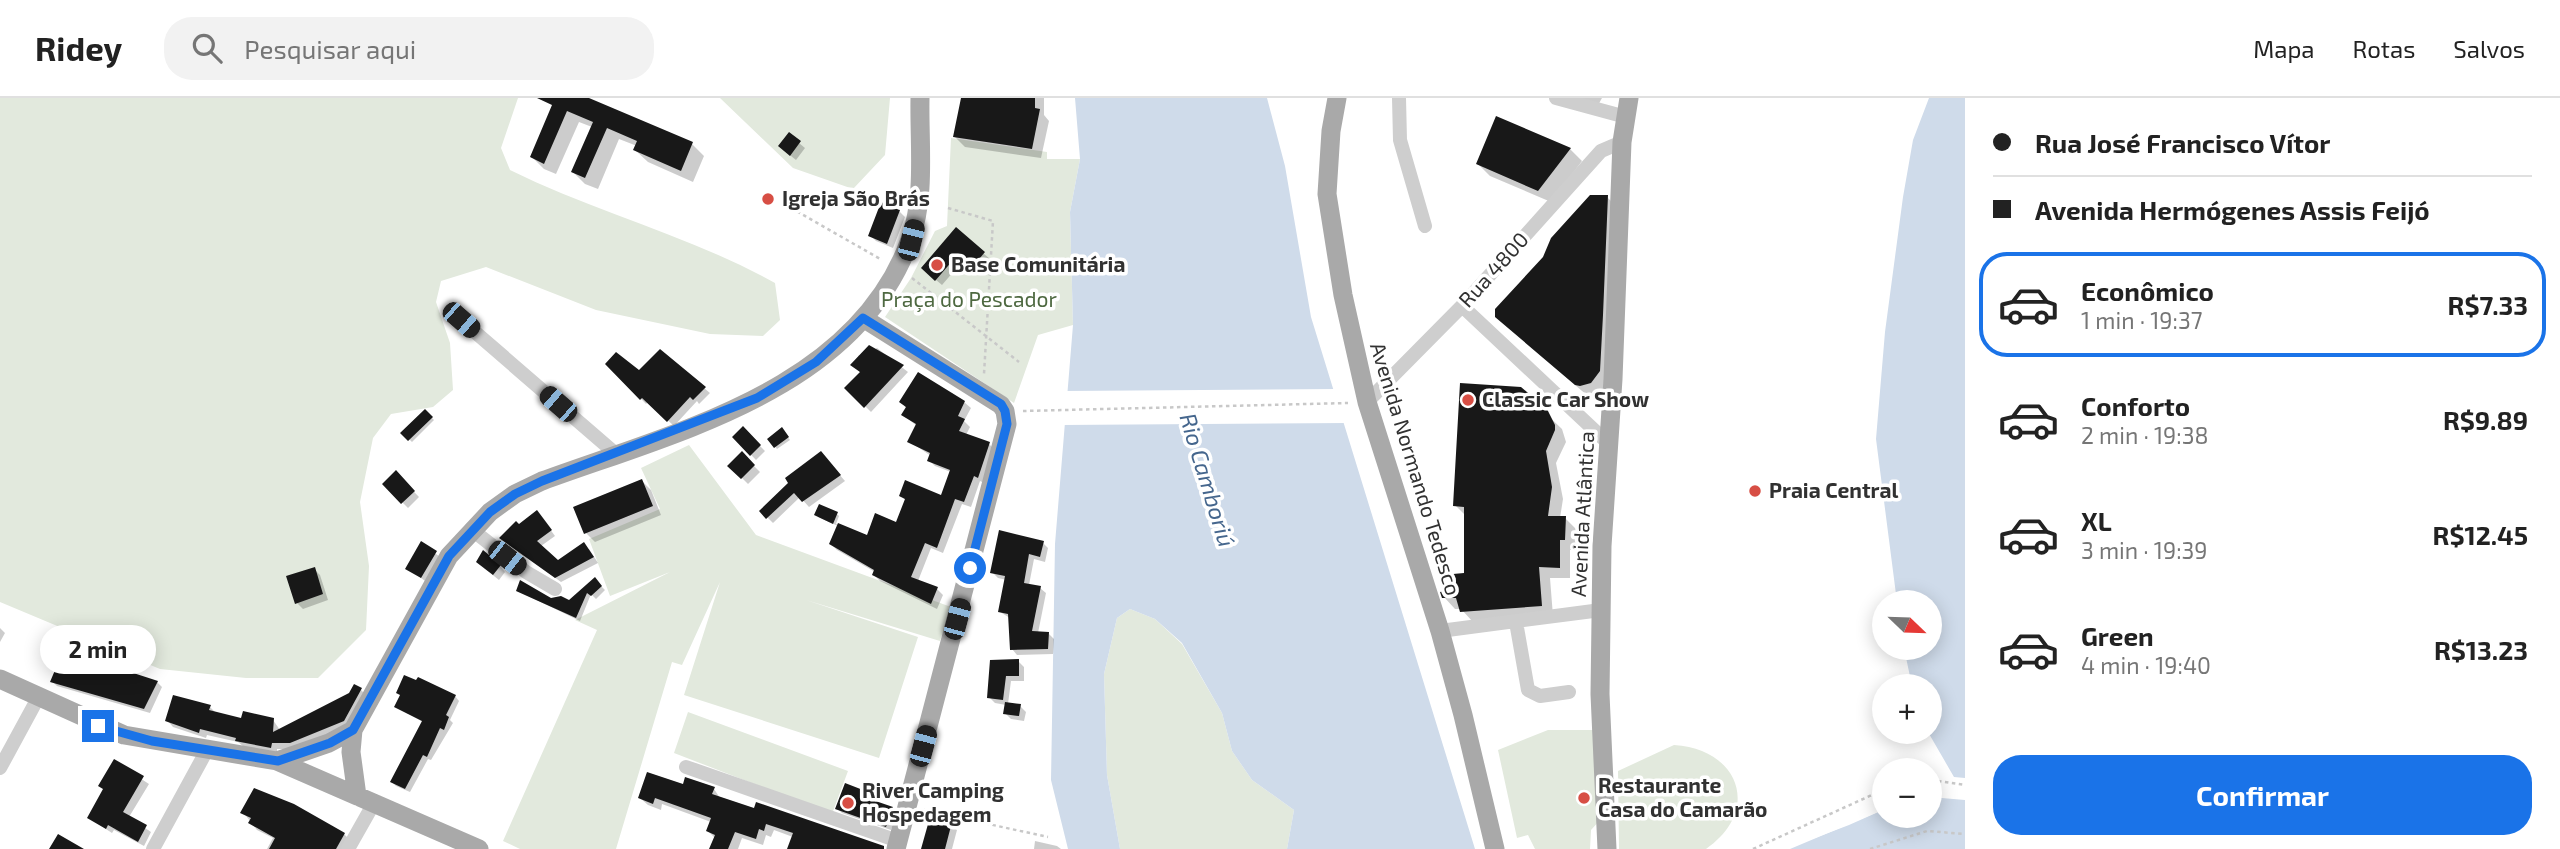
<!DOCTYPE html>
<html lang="pt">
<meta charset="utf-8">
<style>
:root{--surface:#fff;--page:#f2f2f2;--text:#222;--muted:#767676;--line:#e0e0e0;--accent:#1a73e8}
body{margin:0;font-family:"Exo 2",sans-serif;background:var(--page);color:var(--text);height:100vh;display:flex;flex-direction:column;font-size:26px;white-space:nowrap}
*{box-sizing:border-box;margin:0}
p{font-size:23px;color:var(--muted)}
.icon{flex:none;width:38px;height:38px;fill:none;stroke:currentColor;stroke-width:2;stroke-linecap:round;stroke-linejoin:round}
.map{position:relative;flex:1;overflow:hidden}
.side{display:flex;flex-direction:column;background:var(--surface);width:595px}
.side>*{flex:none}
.banner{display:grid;align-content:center;height:154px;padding:0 28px;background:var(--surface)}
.needle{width:46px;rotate:113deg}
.tools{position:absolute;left:1872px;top:492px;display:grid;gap:14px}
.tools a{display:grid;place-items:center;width:70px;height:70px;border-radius:50%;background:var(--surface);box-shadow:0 4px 18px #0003;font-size:35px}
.end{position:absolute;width:32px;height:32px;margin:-16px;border:9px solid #1a73e8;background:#fff;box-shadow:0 0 0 4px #fff}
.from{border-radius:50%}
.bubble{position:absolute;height:49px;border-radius:24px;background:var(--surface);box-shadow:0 4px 18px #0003;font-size:23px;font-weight:700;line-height:49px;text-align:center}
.car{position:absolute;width:21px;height:42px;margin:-21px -10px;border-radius:9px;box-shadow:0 0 5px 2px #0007;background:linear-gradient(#222 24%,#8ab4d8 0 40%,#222 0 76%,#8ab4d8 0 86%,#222 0)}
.banner b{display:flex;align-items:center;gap:24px;height:66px;font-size:26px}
.banner b+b{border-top:2px solid var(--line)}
.banner i{width:18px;height:18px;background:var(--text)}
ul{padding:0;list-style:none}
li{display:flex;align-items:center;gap:21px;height:105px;margin:0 14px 10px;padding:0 14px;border:4px solid transparent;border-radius:28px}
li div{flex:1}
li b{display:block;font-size:26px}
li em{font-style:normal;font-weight:700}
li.active{border-color:var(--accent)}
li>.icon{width:63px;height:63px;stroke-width:1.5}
.action{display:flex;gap:14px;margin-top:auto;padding:14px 28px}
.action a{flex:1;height:80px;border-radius:28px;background:var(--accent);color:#fff;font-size:28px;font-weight:700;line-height:80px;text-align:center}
header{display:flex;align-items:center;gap:42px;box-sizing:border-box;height:98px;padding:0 35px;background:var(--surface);border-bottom:2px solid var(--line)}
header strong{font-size:33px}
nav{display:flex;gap:38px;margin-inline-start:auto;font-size:24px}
.search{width:490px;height:63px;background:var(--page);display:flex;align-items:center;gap:18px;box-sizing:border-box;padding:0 24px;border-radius:28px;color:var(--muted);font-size:26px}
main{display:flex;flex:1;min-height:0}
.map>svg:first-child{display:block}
.green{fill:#e2e9dd}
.water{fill:#cfdbea}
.pier{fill:#fff}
.shadow{fill:#0003}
.building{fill:#181818}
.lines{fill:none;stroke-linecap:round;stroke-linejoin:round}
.path{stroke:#c8c8c8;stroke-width:2.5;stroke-dasharray:3.5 3.5;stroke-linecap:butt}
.minor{stroke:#cecece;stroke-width:14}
.major{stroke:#a9a9a9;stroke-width:19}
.route{stroke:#1a73e8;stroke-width:9}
.poi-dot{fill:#d74e44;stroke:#fff;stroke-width:2.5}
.labels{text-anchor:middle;stroke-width:7;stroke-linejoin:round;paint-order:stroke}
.poi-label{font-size:21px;font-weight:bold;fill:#313131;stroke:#fff;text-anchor:start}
.street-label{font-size:21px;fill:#313131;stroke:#fff}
.park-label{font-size:21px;fill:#4e6941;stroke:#fff}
.water-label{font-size:23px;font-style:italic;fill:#45668d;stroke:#fff}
</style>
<header>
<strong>Ridey</strong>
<div class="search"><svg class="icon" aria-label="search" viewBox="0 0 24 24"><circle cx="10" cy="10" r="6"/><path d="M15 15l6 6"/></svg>Pesquisar aqui</div>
<nav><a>Mapa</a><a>Rotas</a><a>Salvos</a></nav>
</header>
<main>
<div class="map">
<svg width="1965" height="751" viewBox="0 0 1965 751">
<rect width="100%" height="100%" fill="#fff"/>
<path class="green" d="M0 0H518L501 50 510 72C597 115 691 138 775 185L780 222 763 238 710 236 596 212 486 169 441 183 436 204 450 245 453 292 433 309 391 316 373 340 360 404 369 468 366 532 318 580H246L160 571 0 504Z
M720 0H890L885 57 853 91 793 70Z
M951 40 1047 54V61H1080L1070 114 1073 227 1038 237 1014 305 885 219 911 180 935 133 947 128Z
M689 347 756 437 951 509 940 543 806 502 918 539 879 660 684 597 720 484 682 567 672 564 616 751H520L503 743 597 532 575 522 670 474 610 498 589 441 660 411 641 370Z
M1130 511 1155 521 1182 546 1222 615 1232 653 1252 682 1294 712 1287 751H1120L1107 677 1104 576 1117 520Z
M688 614 848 673 832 716 674 655Z
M1548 632H1593L1601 721 1591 732 1590 751H1535L1528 737 1517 740 1498 652Z
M1674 647C1739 651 1762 712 1706 751H1619L1618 673Z"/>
<path class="water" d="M1075 0H1267L1285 68 1311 219 1475 751H1287L1294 712 1252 682 1232 653 1222 615 1182 545 1155 521 1130 511 1117 520 1104 576 1107 677 1120 751H1068L1051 682 1055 446 1073 227 1070 114 1080 61Z
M1929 0H1965V680L1954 679 1928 634 1930 588H1912L1904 550H1930V504H1897L1876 341 1885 234 1903 99 1913 42Z
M1930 699 1965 702V751H1790L1885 711V718H1930Z"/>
<path class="pier" d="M1337 291 1347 325 1061 327 1064 293Z
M1885 707V711L1849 727 1786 751Z"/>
<path class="shadow" d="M557 0H585L692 46 704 58 693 84 648 64 635 52 637 48 619 41 598 91 585 86 573 74 592 29 579 24 556 76 544 71 532 59Z
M962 0H1044V17L1049 23 1041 60 965 49 955 39Z
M1560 0H1602L1597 9Z
M799 45 805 50 796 62 786 54Z
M1570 51 1582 63 1551 104 1490 78 1478 66Z
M1607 99 1619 111 1603 296 1593 300 1589 299 1510 231Z
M899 113 905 119 893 150 876 143 870 137Z
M956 132 990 161 976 177 961 165 942 187 929 176Z
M877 250 908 274 871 314 847 290 861 275 853 267 859 257 863 259Z
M607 266 704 290 710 295 699 306 697 303 674 328 648 304 646 306Z
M1520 291 1562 331 1566 344 1556 365 1563 401 1560 420H1565L1576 431V452H1570V480H1550L1553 518 1473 524 1461 511H1455L1444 499 1457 491 1466 476V418L1455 407Z
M901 304H964L971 310 964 323 970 329 966 337 989 346 995 352 984 385 980 383 971 409 962 406 943 455 931 450 918 483 937 491 943 497 937 511 880 483 874 477 875 474 837 452 831 446 838 428 818 419 837 416 839 418 836 426 868 439 897 427 906 403 901 397 942 399 951 374 935 368 929 362 931 358 909 343 917 328 903 317 907 311Z
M425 313 434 322 412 344 403 335Z
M743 331 765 353 756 362 734 339Z
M782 332 790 342 777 351 769 341Z
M742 356 760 374 748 386 730 368Z
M826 361 845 383 809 409 800 399 773 425 761 413Z
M396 375 419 399 408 410 384 386Z
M642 383 651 392 661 417 595 444 586 435Z
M541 419 555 438 541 448 558 464 589 451 598 465 561 484 501 440 519 428Z
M1043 445 1048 450 1045 464 1034 461 1029 487 1040 490 1046 495 1038 535H1048L1054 541 1053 556 1017 557 1012 551 1010 520 1000 514 1007 482 998 480 992 474Z
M421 446 442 460 428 485 407 470Z
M500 468 505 474 499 482 484 470Z
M314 471 320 477 328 502 303 511 297 505Z
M594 481 605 492 596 501 591 496 580 523 518 493 570 504Z
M0 530 5 535 0 544Z
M125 559 130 564 126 574 157 584 162 589 150 615 57 588 52 583Z
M1018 563 1024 569V583H1011L1008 606 1020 608 1026 614 1024 623 1011 621 1005 615 1006 607 995 605 989 599Z
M361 592 367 598 350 629 298 651H277V655L244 649 238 644 207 637 206 640 173 629 167 622 210 609 217 616 242 622H273L280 632Z
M455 598 459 603 450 622 453 625 431 662 428 661 410 694 396 688 392 684 423 624 396 609Z
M114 663 149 686 129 719 151 734 144 748 114 732 112 735 89 720 104 692Z
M684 689 714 691 720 700 883 751H789L793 739 774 732 771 739 766 737 763 747 742 740 738 751H711L715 740 708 733 711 724 662 706 661 712 648 707 640 700Z
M862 694 866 701 892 711 897 715 891 732 842 715 837 710Z
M243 714 344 736 351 743 347 751H267L273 740 257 732Z
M951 726 957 732 952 751H923Z
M1035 743 1057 748 1061 751H1034Z"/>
<path class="building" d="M537 0H589L693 44 681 73 633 52 637 43 607 30 585 80 571 74 593 24 567 13 544 66 530 59 552 7Z
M961 0H1035V10L1040 11 1032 51 953 39Z
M1496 18 1571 50 1538 93 1476 66Z
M789 34 801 43 790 58 778 48Z
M1590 97H1608L1603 217 1600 273 1591 285 1580 288 1575 287 1495 219V211L1543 159 1551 140Z
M881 104 900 112 887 146 868 138Z
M956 129 985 154 969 173 954 161 935 183 921 170Z
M869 247 904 267 864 310 844 290 860 274 850 267Z
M660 251 706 289 693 302 690 299 667 324 642 300 640 302 605 266 616 254 639 272Z
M918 274 965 303 958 318 965 321 959 333 990 344 978 380 974 378 964 404 955 401 937 450 925 445 911 479 938 489 931 506 872 477 874 472 829 446 838 425 867 437 875 415 896 424 905 401 899 398 905 382 941 397 950 372 927 363 930 355 907 344 916 326 901 317 906 309 899 304Z
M1460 285 1521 289 1547 311 1555 327V332L1546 353 1552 389 1548 418H1566L1565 442H1560V470L1539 469 1542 508 1460 514 1456 500H1442L1440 494 1455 490 1453 476 1464 475V409L1453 408Z
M425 311 433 319 408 343 400 335Z
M743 328 761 347 750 358 732 339Z
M782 329 789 339 774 350 767 341Z
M742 353 755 367 741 381 727 368Z
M821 353 841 377 802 404 794 395 766 421 759 413 788 385 785 380Z
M396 372 415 393 401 406 382 386Z
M642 381 653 408 584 436 573 409Z
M819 406 838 414 833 426 814 417Z
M537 412 552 432 537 443 558 462 584 444 594 459 555 480 499 440 516 423 519 426Z
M999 432 1044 443 1040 459 1029 456 1024 485 1041 488 1032 533 1049 534 1048 551 1010 552 1008 516 998 514 1005 478 990 475Z
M421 443 437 453 421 480 405 471Z
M483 452 501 467 493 477 476 464Z
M315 469 323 496 295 506 286 478Z
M595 479 602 488 591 498 587 495 576 520 516 493 520 482 551 500 561 498 569 502Z
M111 552 126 558 121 571 158 583 144 611 50 584 58 565 63 567 65 562 86 570 90 559 106 565Z
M1019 561V578H1006L1003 602 987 600 990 562Z
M404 577 416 582 418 579 456 597 446 617 449 619 444 632 440 630 427 659 423 657 405 691 390 684 422 623 394 609 400 597 396 595Z
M354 586 362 590 344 623 290 645H272L271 650 235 643 236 640 200 631 199 635 165 623 173 597 211 607 209 612 241 620 243 613 274 620 273 634 349 595Z
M1005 604 1021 606 1019 618 1003 616Z
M114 661 144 678 123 714 147 727 138 744 108 727 106 731 87 720 103 691 98 688Z
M647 674 683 686 685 679 715 689 712 696 754 710 756 704 884 748V751H787L793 735 766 726 764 733 759 731 756 741 735 734 728 751H709L715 737 706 733 711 720 655 700 653 706 638 700Z
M845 685 863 692 861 698 893 709 886 729 835 711Z
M254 690 294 706 345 735 336 751H269L275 740 248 725 251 720 240 715Z
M930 719 952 724 945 751H921Z
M58 736 84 751H49Z"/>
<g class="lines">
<path class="path" d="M791 110 882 162
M948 110 993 123 984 276
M912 180 1019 264
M1023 313 1348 305
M1938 683 1965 687
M924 712 1048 739
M1753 751 1885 691
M1870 751 1927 733 1965 736"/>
<path class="minor" d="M1399 0 1400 42 1425 128
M1556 0 1626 19
M1462 208 1609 346
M461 222 616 356
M1367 304 1462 208 1601 53 1622 44
M471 431 526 474 555 491
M1516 524 1528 592 1540 598 1569 594
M1440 533 1601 512
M686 669 898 743
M0 670 38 600
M153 751 207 652
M348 751 374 705"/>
<path class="major" d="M1337 0 1331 33 1327 96 1343 197 1367 304 1440 533 1463 617 1495 751
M863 220 1001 307 1005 313 1007 326 896 751
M0 581 124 637 277 663 479 751
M277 663 329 645 353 632
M357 698 351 654 353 632 449 458 490 414 515 396 542 383C675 334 856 292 910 142 926 98 919 46 920 0
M1607 751 1600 596 1602 448 1613 281 1622 44 1629 0"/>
</g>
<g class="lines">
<path class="route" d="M98 628 152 643 278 663 330 645 353 632 449 458 490 414 515 396 542 383 757 300 816 264 863 220 1001 306 1005 313 1007 326 970 470"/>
</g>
<g class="poi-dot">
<circle cx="768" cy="101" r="7"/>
<circle cx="937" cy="167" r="7"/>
<circle cx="1468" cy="302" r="7"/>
<circle cx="1755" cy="393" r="7"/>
<circle cx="1584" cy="700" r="7"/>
<circle cx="848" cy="705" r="7"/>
</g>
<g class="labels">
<g class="poi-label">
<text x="782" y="108">Igreja São Brás</text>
<text x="951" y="174">Base Comunitária</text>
<text x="1482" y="309">Classic Car Show</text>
<text x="1769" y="400">Praia Central</text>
<text x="1598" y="695">Restaurante<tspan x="1598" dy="24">Casa do Camarão</tspan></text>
<text x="862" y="700">River Camping<tspan x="862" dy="24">Hospedagem</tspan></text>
</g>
<g class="street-label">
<text transform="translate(1494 172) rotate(-48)" y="7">Rua 4800</text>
<text transform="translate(1415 371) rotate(73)" y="7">Avenida Normando Tedesco</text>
<text transform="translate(1583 416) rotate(-87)" y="7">Avenida Atlântica</text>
</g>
<g class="park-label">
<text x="969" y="209">Praça do Pescador</text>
</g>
<g class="water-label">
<text transform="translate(1207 382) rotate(73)" y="8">Rio Camboriú</text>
</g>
</g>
</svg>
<div class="tools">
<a><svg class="needle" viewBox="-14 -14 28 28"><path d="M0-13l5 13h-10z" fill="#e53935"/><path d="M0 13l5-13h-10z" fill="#767676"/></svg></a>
<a>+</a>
<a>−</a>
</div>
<i class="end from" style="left:970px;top:470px"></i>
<i class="end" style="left:98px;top:628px"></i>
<div class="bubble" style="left:40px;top:527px;width:116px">2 min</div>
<i class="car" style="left:911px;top:142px;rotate:14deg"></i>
<i class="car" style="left:461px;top:222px;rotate:131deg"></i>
<i class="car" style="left:558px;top:306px;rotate:311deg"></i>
<i class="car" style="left:507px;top:460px;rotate:128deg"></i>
<i class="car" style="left:957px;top:521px;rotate:15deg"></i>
<i class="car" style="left:923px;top:648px;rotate:15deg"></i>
</div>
<section class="side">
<div class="banner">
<b><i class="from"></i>Rua José Francisco Vítor</b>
<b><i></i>Avenida Hermógenes Assis Feijó</b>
</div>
<ul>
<li class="active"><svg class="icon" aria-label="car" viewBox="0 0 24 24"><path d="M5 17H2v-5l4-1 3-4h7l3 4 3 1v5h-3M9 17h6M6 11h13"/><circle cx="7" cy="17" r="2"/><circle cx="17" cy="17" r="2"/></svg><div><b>Econômico</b><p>1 min · 19:37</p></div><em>R$7.33</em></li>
<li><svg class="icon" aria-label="car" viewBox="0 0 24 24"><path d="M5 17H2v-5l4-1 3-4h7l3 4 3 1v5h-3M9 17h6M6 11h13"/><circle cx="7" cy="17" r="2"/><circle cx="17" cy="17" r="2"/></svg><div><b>Conforto</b><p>2 min · 19:38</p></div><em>R$9.89</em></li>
<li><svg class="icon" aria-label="car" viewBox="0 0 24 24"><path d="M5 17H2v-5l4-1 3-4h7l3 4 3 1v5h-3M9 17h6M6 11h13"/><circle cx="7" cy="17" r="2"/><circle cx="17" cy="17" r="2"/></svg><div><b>XL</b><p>3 min · 19:39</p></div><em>R$12.45</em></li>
<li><svg class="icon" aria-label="car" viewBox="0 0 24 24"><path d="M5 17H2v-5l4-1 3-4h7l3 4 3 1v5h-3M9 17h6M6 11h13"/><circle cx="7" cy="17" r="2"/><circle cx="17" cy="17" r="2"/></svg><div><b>Green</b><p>4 min · 19:40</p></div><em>R$13.23</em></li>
</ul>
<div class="action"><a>Confirmar</a></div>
</section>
</main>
